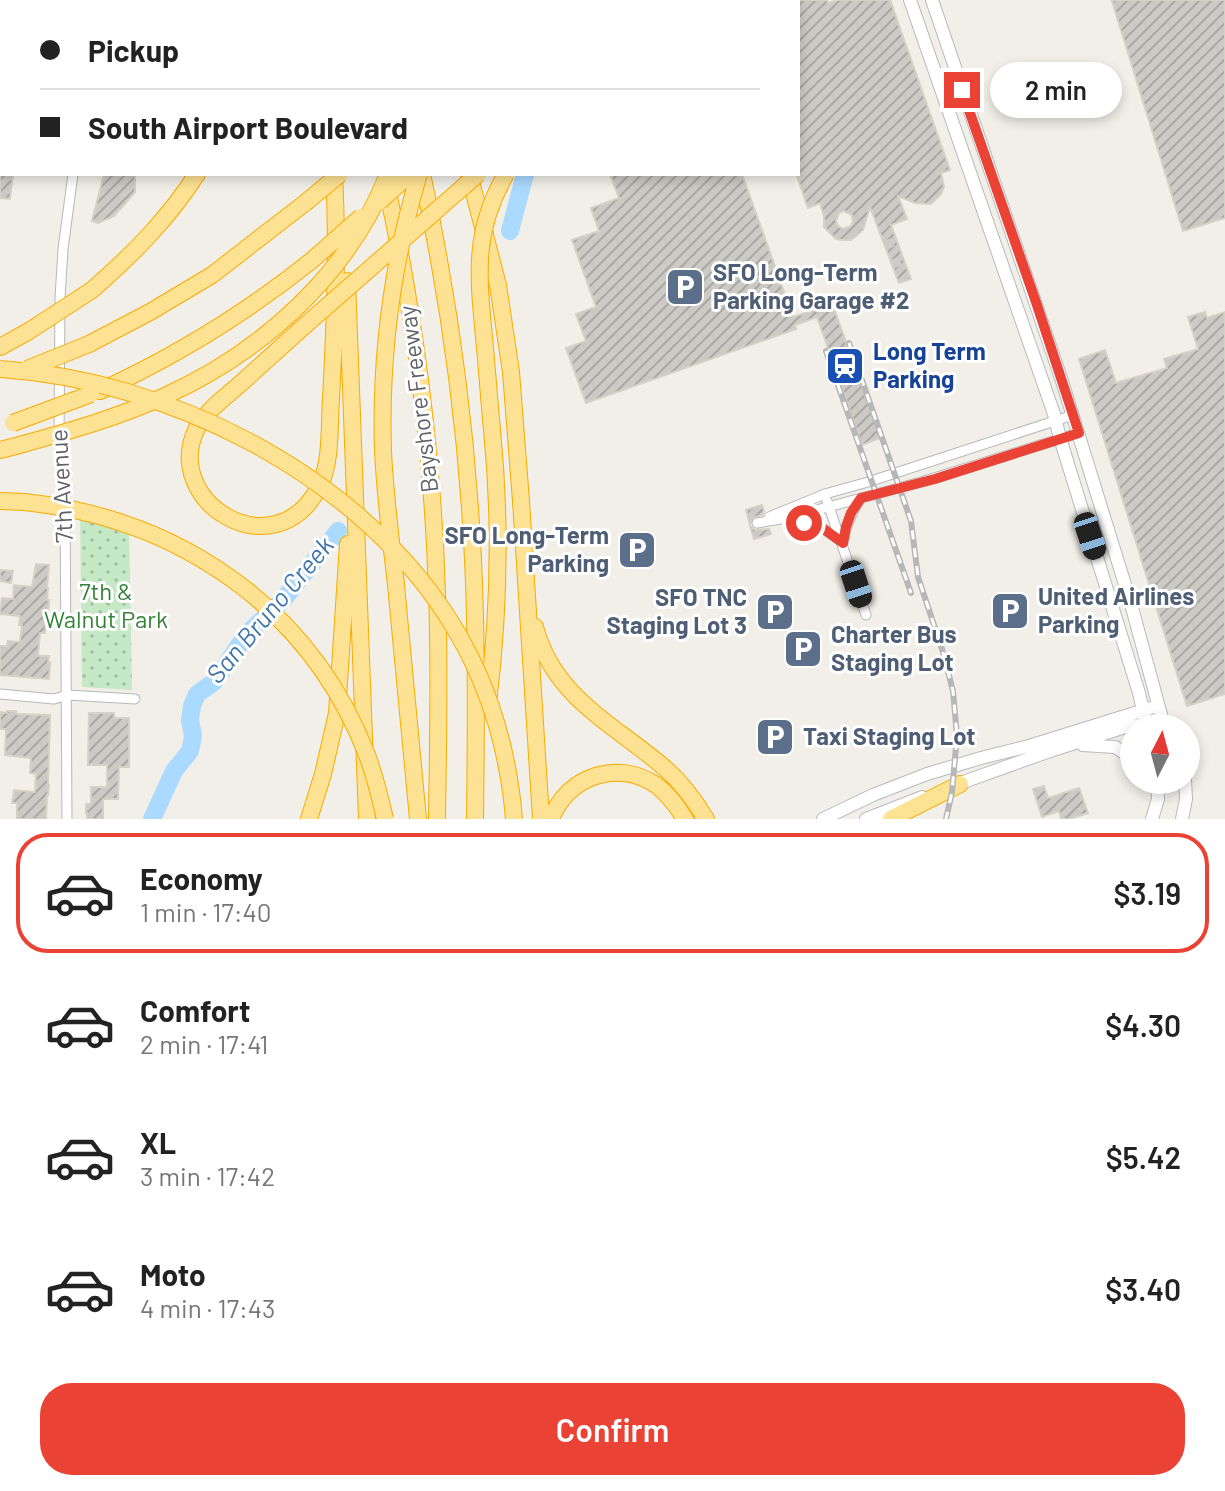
<!DOCTYPE html>
<meta charset="utf-8">
<style>
:root{--surface:#fff;--page:#f2f2f2;--text:#222;--muted:#767676;--line:#e0e0e0;--accent:#ea4335}
body{margin:0;font-family:Barlow,sans-serif;background:var(--page);color:var(--text);height:100vh;display:flex;flex-direction:column;font-size:30px;white-space:nowrap}
*{box-sizing:border-box;margin:0}
p{font-size:26px;color:var(--muted)}
.icon{flex:none;width:44px;height:44px;fill:none;stroke:currentColor;stroke-width:2;stroke-linecap:round;stroke-linejoin:round}
.map{position:relative;height:819px;overflow:hidden}
.panel{display:flex;flex-direction:column;background:var(--surface);flex:1}
.panel>*{flex:none}
.top-card{position:absolute;left:0px;top:0px;width:800px;height:176px;box-shadow:0 4px 12px #0003;display:grid;align-content:center;height:176px;padding:0 40px;background:var(--surface)}
.needle{width:52px;rotate:6deg}
.controls{position:absolute;left:1120px;top:714px;display:grid;gap:16px}
.controls a{display:grid;place-items:center;width:80px;height:80px;border-radius:50%;background:var(--surface);box-shadow:0 4px 12px #0003;font-size:40px}
.end{position:absolute;width:36px;height:36px;margin:-18px;border:10px solid #ea4335;background:#fff;box-shadow:0 0 0 4px #fff}
.from{border-radius:50%}
.bubble{position:absolute;height:56px;border-radius:28px;background:var(--surface);box-shadow:0 4px 12px #0003;font-size:26px;font-weight:600;line-height:56px;text-align:center}
.car{position:absolute;width:24px;height:48px;margin:-24px -12px;border-radius:10px;box-shadow:0 0 6px 2px #0007;background:linear-gradient(#222 24%,#8ab4d8 0 40%,#222 0 76%,#8ab4d8 0 86%,#222 0)}
.top-card b{display:flex;align-items:center;gap:28px;height:76px;font-size:30px}
.top-card b+b{border-top:2px solid var(--line)}
.top-card i{width:20px;height:20px;background:var(--text)}
ul{padding:14px 0 0;list-style:none}
li{display:flex;align-items:center;gap:24px;height:120px;margin:0 16px 12px;padding:0 24px;border:4px solid transparent;border-radius:32px}
li div{flex:1}
li b{display:block;font-size:30px}
li em{font-style:normal;font-weight:600}
li.on{border-color:var(--accent)}
li>.icon{width:72px;height:72px;stroke-width:1.5}
.button{display:flex;gap:16px;margin-top:auto;padding:16px 40px}
.button a{flex:1;height:92px;border-radius:32px;background:var(--accent);color:#fff;font-size:32px;font-weight:600;line-height:92px;text-align:center}
.map>svg:first-child{display:block}
.park{fill:url(#park-dots)}
.lines{fill:none;stroke-linecap:round;stroke-linejoin:round}
.river{stroke:#aadaff;stroke-width:18}
.building{fill:url(#building-hatch);stroke:#d6d1c6;stroke-width:2;fill-rule:evenodd}
.street-tunnel{stroke:#ccccc8;stroke-width:9;stroke-dasharray:9 4.5;stroke-linecap:butt}
.street-casing{stroke:#b5b8bc;stroke-width:11}
.secondary-casing{stroke:#b6babf;stroke-width:14}
.highway-casing{stroke:#f9ab00;stroke-width:18}
.street{stroke:#fff;stroke-width:9}
.secondary{stroke:#fff;stroke-width:12}
.highway{stroke:#fde293;stroke-width:16}
.rail-casing{stroke:#b6b7b8;stroke-width:6}
.rail{stroke:#fff;stroke-width:3;stroke-dasharray:9;stroke-linecap:butt}
.highway-bridge-casing{stroke:#f9ab00;stroke-width:18;stroke-linecap:butt}
.highway-bridge{stroke:#fde293;stroke-width:16}
.route{stroke:#ea4335;stroke-width:10}
.labels{text-anchor:middle;stroke-width:6;stroke-linejoin:round;paint-order:stroke}
.service-label{font-size:24px;font-weight:bold;fill:#4e5e75;stroke:#fff;text-anchor:start}
.transit-label{font-size:24px;font-weight:bold;fill:#164399;stroke:#fff;text-anchor:start}
.street-label{font-size:24px;fill:#5f6368;stroke:#fff}
.park-label{font-size:24px;fill:#348238;stroke:#fff}
.water-label{font-size:26px;font-style:italic;fill:#4174aa;stroke:#fff}
</style>
<div class="map">
<svg width="1225" height="819" viewBox="0 0 1225 819">
<defs>
<pattern id="park-dots" width="8" height="8" patternUnits="userSpaceOnUse" patternTransform="scale(2)"><rect width="8" height="8" fill="#c5e8c5"/><path d="M2 2h.1M6 6h.1" fill="none" stroke="#a3c0a4" stroke-width="1.8" stroke-linecap="round"/></pattern>
<pattern id="building-hatch" width="6" height="6" patternUnits="userSpaceOnUse" patternTransform="scale(2)"><rect width="6" height="6" fill="#cccac5"/><path d="M-1 1l2-2M0 6l6-6M5 7l2-2" fill="none" stroke="#a9a8a4"/></pattern>
</defs>
<rect width="100%" height="100%" fill="#f1efe8"/>
<path class="park" d="M80 505 129 524 132 690 82 687Z"/>
<g class="lines">
<path class="river" d="M510 231 525 174
M152 819 174 771 190 751 193 736 190 720 192 706 197 694 214 682 247 634 283 600 338 531"/>
</g>
<path class="building" d="M798 0H827L828 3 838 0H890L950 170 941 173 944 187 941 194 931 204 915 203 898 196 907 219 891 225 911 279 899 283 870 207 863 230 851 240H843L836 239 824 227V216L820 203 808 208 796 174H798ZM844 211 852 215 853 221 851 226 843 229 838 226 836 221 839 213Z
M1116 0H1225V218L1183 231 1112 1Z
M0 174H13L10 199 0 198Z
M104 174H135V192L114 216 98 223 92 221Z
M610 174H742L793 317 814 310 813 306 831 300 880 438 862 445 817 317 795 325 796 329 586 403 566 348 586 341 576 314 596 307 572 240 599 231 591 208 619 198Z
M1205 312 1207 318 1225 312V694L1187 706 1079 359 1105 350 1116 383 1167 368 1164 359 1198 349 1188 317Z
M762 505 764 511 762 515 752 518 750 524 746 510Z
M750 526 755 530 769 529 771 534 754 539Z
M36 564 49 565 47 588H48L47 600H49L48 623H46L45 633H40L38 656H49L48 662H50L49 679 0 675V646H7L8 641 20 642 22 625H19L20 616 0 614 2 598 13 599 14 585 32 587Z
M0 570 13 571 11 583 0 581Z
M7 711H16V714L50 715 48 785H49L48 795H47L46 819H17V803H12L14 790 35 792 36 774 30 773 31 758 5 755 6 729H0V712L7 713Z
M89 713H114V718H129V767H119L118 799H103V819H87V813H86V804H91V787H107V765H88Z
M1044 786 1048 798 1079 788 1088 813 1069 819H1061L1059 811 1042 817 1033 789Z"/>
<g class="lines">
<path class="street-tunnel" d="M885 245 897 241
M892 264 904 260"/>
<g class="street-casing">
<path id="street" d="M129 0V2
M827 501 866 615
M769 517 825 494 868 482 1073 415
M790 519 821 527 842 542
M757 523 787 518 921 482 1079 433
M843 542C846 525 851 513 861 498
M0 694 54 699 68 695 135 699
M67 819 65 498 59 440 60 298 63 249 73 174"/>
</g>
<g class="secondary-casing">
<path id="secondary" d="M910 0 1054 414 1060 438 1139 693 1147 728
M932 0 1062 381 1131 604 1163 722 1167 728
M1083 745 1115 747 1134 759
M955 785 1050 751 1125 727 1154 723
M823 819 873 795 927 774 981 758 1029 746 1151 708
M866 819 922 797
M1152 819 1158 799 1157 780
M1182 819 1186 799 1185 780"/>
</g>
<g class="highway-casing">
<path id="highway" d="M307 0V2
M338 0 339 2
M377 0V2
M401 0 402 2
M417 0V2
M254 2V0
M497 2 498 0
M529 2 531 0
M548 2 550 0
M617 2 619 0
M653 2 655 0
M695 2 698 0
M422 174C451 308 469 445 474 583 477 661 476 740 475 819
M469 174 498 285 511 372 521 501 541 819
M386 183C415 318 433 456 437 594 440 669 438 744 437 819
M347 281 367 819
M92 290C132 255 168 219 197 174
M302 328C281 347 260 366 239 385 224 398 206 411 197 428 160 502 275 572 319 487 332 462 329 426 331 398 335 323 338 249 334 174
M89 344 150 312 212 275 305 203
M0 347 29 331
M100 391C176 356 246 313 311 261
M0 450 16 446
M0 501 24 502
M396 585 418 819
M535 627C554 699 616 725 667 770 683 784 695 801 706 819
M488 703C499 613 501 521 492 430
M309 819 323 774 337 713 348 544
M551 819C567 776 618 759 656 785 668 794 677 806 685 819
M891 819 960 784"/>
</g>
<use href="#street" class="street"/>
<use href="#secondary" class="secondary"/>
<use href="#highway" class="highway"/>
<g class="rail-casing">
<path id="rail" d="M849 343 911 521 918 577 942 649 953 691 957 736 952 792 946 819
M826 351 911 593"/>
</g>
<use href="#rail" class="rail"/>
<g class="highway-bridge-casing">
<path id="highway-bridge" d="M379 202 410 174
M305 203 340 174
M311 261 361 217
M302 328 478 174
M29 331 92 290
M0 369C167 380 351 471 445 613 486 675 508 746 514 819
M27 369 89 344
M13 423 91 394
M492 430C489 399 487 368 484 337 478 275 473 231 506 174
M16 446C66 432 117 418 165 396 262 352 349 274 388 174
M24 502C178 518 310 607 367 755 375 776 380 797 385 819
M396 585C391 540 385 496 383 451 380 357 392 264 419 174"/>
</g>
<use href="#highway-bridge" class="highway-bridge"/>
</g>
<g class="lines">
<path class="route" d="M804 523 821 527 843 543 846 527 851 513 861 498 935 479 1079 433 1037 305 962 90"/>
</g>
<defs>
<g id="parking-square" transform="scale(2)"><rect x="-9" y="-9" width="18" height="18" rx="4" fill="#5c6f8a" stroke="#fff"/><path d="M-3.5-5.5H1a3.5 3.5 0 0 1 0 7H-1V5.5H-3.5ZM-1-3.4V-.6H.8a1.4 1.4 0 0 0 0-2.8Z" fill="#fff"/></g>
<g id="station-square" transform="scale(2)"><rect x="-9" y="-9" width="18" height="18" rx="4" fill="#1a4fb4" stroke="#fff"/><path d="M-3-6H3Q5-6 5-4V2Q5 4 3 4L4.5 6H3L1.5 4h-3L-3 6H-4.5L-3 4Q-5 4-5 2V-4Q-5-6-3-6ZM-3.5-4v3h7v-3ZM-3.5 1v1.5H-2V1ZM2 1v1.5H3.5V1Z" fill="#fff"/></g>
</defs>
<g fill-rule="evenodd">
<use href="#parking-square" x="685" y="287"/>
<use href="#station-square" x="845" y="366"/>
<use href="#parking-square" x="637" y="550"/>
<use href="#parking-square" x="1010" y="611"/>
<use href="#parking-square" x="775" y="612"/>
<use href="#parking-square" x="803" y="649"/>
<use href="#parking-square" x="775" y="737"/>
</g>
<g class="labels">
<g class="service-label">
<text x="713" y="281">SFO Long-Term<tspan x="713" dy="28">Parking Garage #2</tspan></text>
<text x="609" y="544" text-anchor="end">SFO Long-Term<tspan x="609" dy="28">Parking</tspan></text>
<text x="1038" y="605">United Airlines<tspan x="1038" dy="28">Parking</tspan></text>
<text x="747" y="606" text-anchor="end">SFO TNC<tspan x="747" dy="28">Staging Lot 3</tspan></text>
<text x="831" y="643">Charter Bus<tspan x="831" dy="28">Staging Lot</tspan></text>
<text x="803" y="745">Taxi Staging Lot</text>
</g>
<g class="transit-label">
<text x="873" y="360">Long Term<tspan x="873" dy="28">Parking</tspan></text>
</g>
<g class="street-label">
<text transform="translate(419 399) rotate(-97)" y="8">Bayshore Freeway</text>
<text transform="translate(62 486) rotate(-93)" y="8">7th Avenue</text>
</g>
<g class="park-label">
<text x="106" y="600">7th &amp;<tspan x="106" dy="28">Walnut Park</tspan></text>
</g>
<g class="water-label">
<text transform="translate(270 610) rotate(-50)" y="9">San Bruno Creek</text>
</g>
</g>
</svg>
<div class="controls">
<a><svg class="needle" viewBox="-14 -14 28 28"><path d="M0-13l5 13h-10z" fill="#e53935"/><path d="M0 13l5-13h-10z" fill="#767676"/></svg></a>
</div>
<i class="end from" style="left:804px;top:523px"></i>
<i class="end" style="left:962px;top:90px"></i>
<div class="bubble" style="left:990px;top:62px;width:132px">2 min</div>
<i class="car" style="left:1090px;top:536px;rotate:162deg"></i>
<i class="car" style="left:856px;top:584px;rotate:162deg"></i>
<div class="top-card">
<b><i class="from"></i>Pickup</b>
<b><i></i>South Airport Boulevard</b>
</div>
</div>
<section class="panel">
<ul>
<li class="on"><svg class="icon" aria-label="car" viewBox="0 0 24 24"><path d="M5 17H2v-5l4-1 3-4h7l3 4 3 1v5h-3M9 17h6M6 11h13"/><circle cx="7" cy="17" r="2"/><circle cx="17" cy="17" r="2"/></svg><div><b>Economy</b><p>1 min · 17:40</p></div><em>$3.19</em></li>
<li><svg class="icon" aria-label="car" viewBox="0 0 24 24"><path d="M5 17H2v-5l4-1 3-4h7l3 4 3 1v5h-3M9 17h6M6 11h13"/><circle cx="7" cy="17" r="2"/><circle cx="17" cy="17" r="2"/></svg><div><b>Comfort</b><p>2 min · 17:41</p></div><em>$4.30</em></li>
<li><svg class="icon" aria-label="car" viewBox="0 0 24 24"><path d="M5 17H2v-5l4-1 3-4h7l3 4 3 1v5h-3M9 17h6M6 11h13"/><circle cx="7" cy="17" r="2"/><circle cx="17" cy="17" r="2"/></svg><div><b>XL</b><p>3 min · 17:42</p></div><em>$5.42</em></li>
<li><svg class="icon" aria-label="car" viewBox="0 0 24 24"><path d="M5 17H2v-5l4-1 3-4h7l3 4 3 1v5h-3M9 17h6M6 11h13"/><circle cx="7" cy="17" r="2"/><circle cx="17" cy="17" r="2"/></svg><div><b>Moto</b><p>4 min · 17:43</p></div><em>$3.40</em></li>
</ul>
<div class="button"><a>Confirm</a></div>
</section>
